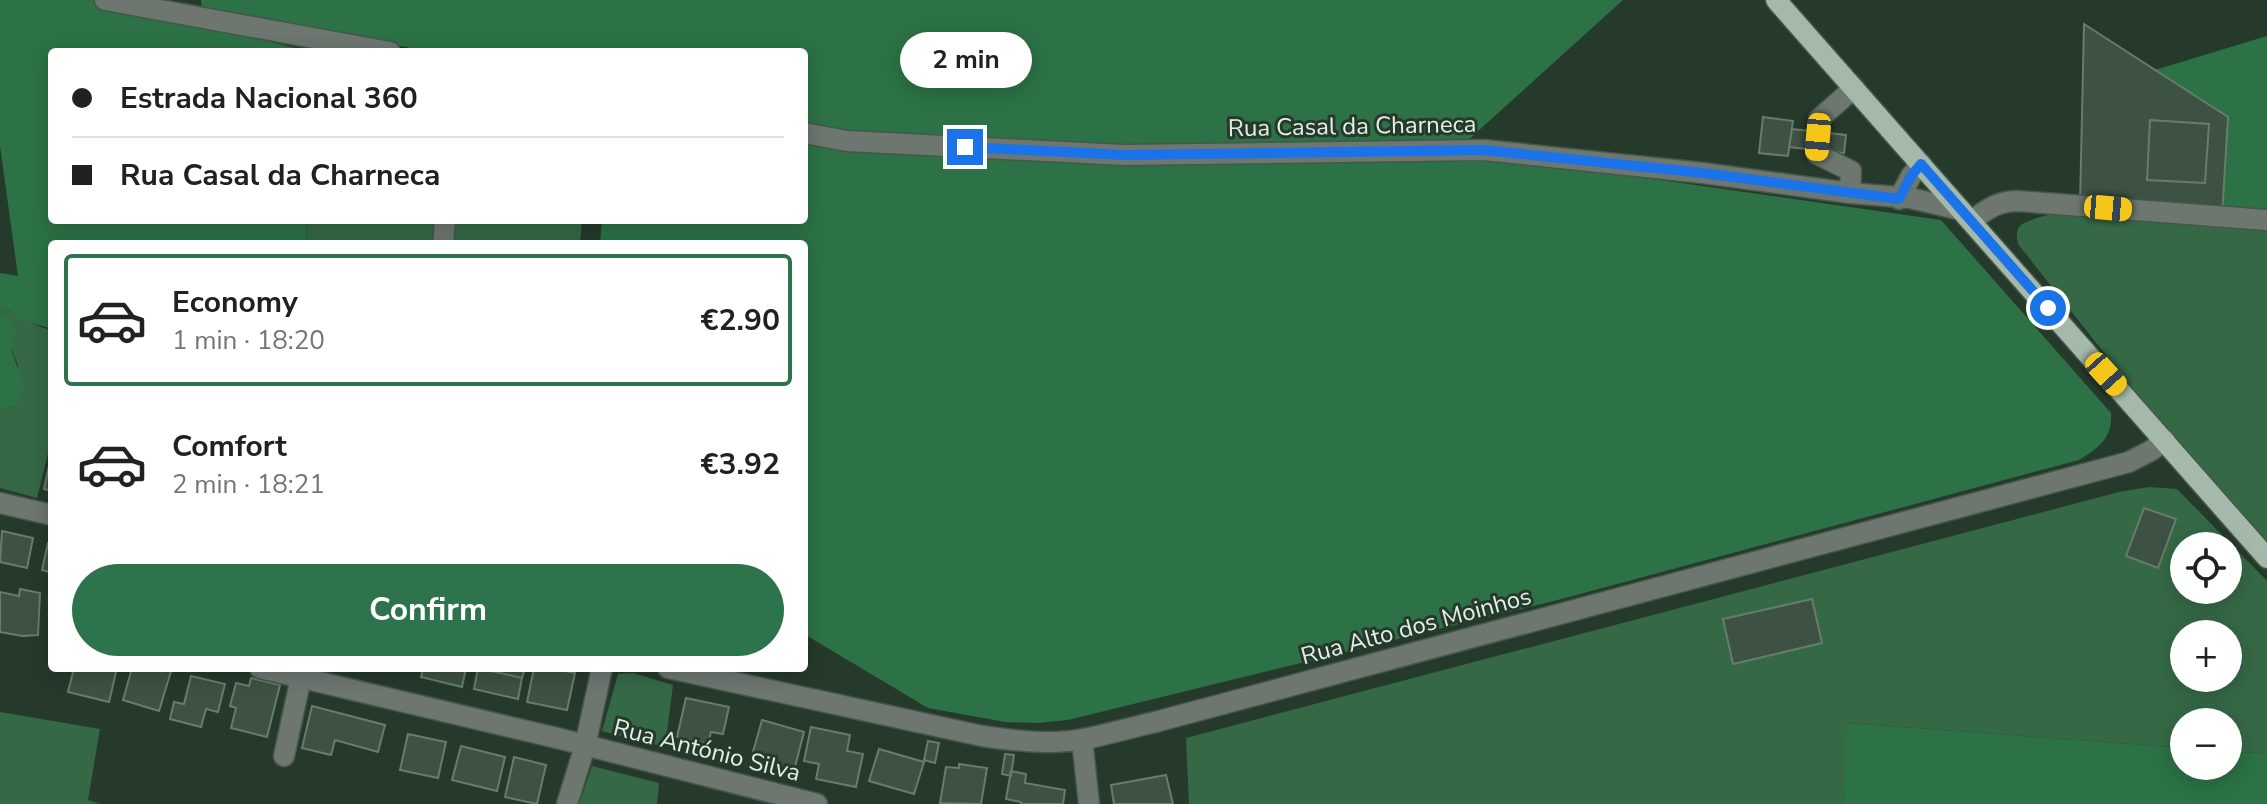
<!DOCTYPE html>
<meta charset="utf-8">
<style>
:root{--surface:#fff;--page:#f2f2f2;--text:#202124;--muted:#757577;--line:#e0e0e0;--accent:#2d734c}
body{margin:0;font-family:"Nunito Sans",sans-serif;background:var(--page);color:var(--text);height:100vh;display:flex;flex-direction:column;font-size:30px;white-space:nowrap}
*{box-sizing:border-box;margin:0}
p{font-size:26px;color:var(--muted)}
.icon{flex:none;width:44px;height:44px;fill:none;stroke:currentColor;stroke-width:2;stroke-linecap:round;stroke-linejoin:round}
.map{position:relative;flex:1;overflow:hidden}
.side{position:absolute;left:48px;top:240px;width:760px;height:432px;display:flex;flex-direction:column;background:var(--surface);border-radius:8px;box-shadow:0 4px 20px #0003}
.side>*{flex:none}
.hud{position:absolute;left:48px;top:48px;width:760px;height:176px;border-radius:8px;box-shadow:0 4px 20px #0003;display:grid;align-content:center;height:176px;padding:0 24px;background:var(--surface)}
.fabs{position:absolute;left:2170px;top:532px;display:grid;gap:16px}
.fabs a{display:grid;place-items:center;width:72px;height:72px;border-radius:50%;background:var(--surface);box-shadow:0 4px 20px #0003;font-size:40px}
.end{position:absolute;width:36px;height:36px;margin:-18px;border:10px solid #1a73e8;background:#fff;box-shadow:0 0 0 4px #fff}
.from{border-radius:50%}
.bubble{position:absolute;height:56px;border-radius:28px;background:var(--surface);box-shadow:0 4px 20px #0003;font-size:26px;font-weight:700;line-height:56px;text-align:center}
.car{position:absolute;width:24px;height:48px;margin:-24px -12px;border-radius:10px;box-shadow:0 0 6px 2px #0007;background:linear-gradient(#f5c518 24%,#345 0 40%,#f5c518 0 76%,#345 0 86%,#f5c518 0)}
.hud b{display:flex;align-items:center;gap:28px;height:76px;font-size:30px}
.hud b+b{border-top:2px solid var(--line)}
.hud i{width:20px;height:20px;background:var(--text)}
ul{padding:14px 0 0;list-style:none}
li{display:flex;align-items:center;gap:24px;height:132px;margin:0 16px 12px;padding:0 8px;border:4px solid transparent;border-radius:8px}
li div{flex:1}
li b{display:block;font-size:30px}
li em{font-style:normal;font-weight:700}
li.selected{border-color:var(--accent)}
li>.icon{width:72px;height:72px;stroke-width:1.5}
.cta{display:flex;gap:16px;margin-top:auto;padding:16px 24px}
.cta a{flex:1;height:92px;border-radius:48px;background:var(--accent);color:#fff;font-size:32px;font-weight:700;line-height:92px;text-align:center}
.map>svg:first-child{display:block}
.green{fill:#356946;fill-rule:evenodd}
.forest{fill:#2c7246}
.building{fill:#3d5243;stroke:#667d6c;stroke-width:2}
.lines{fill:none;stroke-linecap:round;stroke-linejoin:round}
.minor-casing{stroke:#44574a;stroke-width:23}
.major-casing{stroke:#44574a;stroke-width:23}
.minor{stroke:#6d7770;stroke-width:20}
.major{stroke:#a5b9aa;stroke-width:20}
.route{stroke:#1a73e8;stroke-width:10}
.labels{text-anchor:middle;stroke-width:6;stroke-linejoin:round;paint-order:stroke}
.street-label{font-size:24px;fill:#e3efe6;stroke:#263a2c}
</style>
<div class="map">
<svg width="2267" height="804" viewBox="0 0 2267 804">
<rect width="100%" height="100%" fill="#263a2c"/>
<path class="green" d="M2080 206 2267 220V545L2180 449 2018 244C2017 237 2015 230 2021 225 2025 220 2070 209 2080 206Z
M306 220H582L580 244H307Z
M0 306C19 313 30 326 52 330V437L37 498 0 488V410L16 406 18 365 11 348 5 315 0 313Z
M2149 487 2177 489 2267 581V754L2228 751V722H2184V748L1848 723 1843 804H1189L1186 738 2119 492ZM2184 546H2228V590H2184ZM2184 634H2228V678H2184Z
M633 673 673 685 665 747 602 731 618 674Z
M0 712 100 729 88 800 100 804H0Z
M592 766 659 783 657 804H579Z"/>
<path class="forest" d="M0 0H103L299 49V52H52V220H306L307 244H52V329L22 320 11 311 0 306V273L18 276 0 146Z
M201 0H1623L1456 151 1941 220 2111 413C2113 437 2098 449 2079 460L1554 601 1068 720 1037 723 1005 722 928 708 804 634V244H600L602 220H804V52H431L243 15 202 9Z
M2267 36V220L2222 217 2228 117 2155 70Z
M0 313 5 314 16 328 11 349 24 385 16 406 0 410Z
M1847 723 2184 748V766H2228V751L2267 754V804H1843Z"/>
<path class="building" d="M2084 24 2228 117 2222 217 2080 205Z
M1763 117 1793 121 1788 156 1759 153Z
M2150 120 2209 124 2205 183 2147 180Z
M1792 129 1846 135 1844 153 1789 147Z
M51 457H52V491L44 489Z
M2144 508 2176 519 2158 568 2126 556Z
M2 531 33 538 27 568 0 562Z
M48 543 52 544V573L42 570Z
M20 589 40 593 38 635 22 636 0 632V592L19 596Z
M1812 599 1822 643 1733 664 1723 619Z
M74 668H117L109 702 68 692Z
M132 668H172L159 711 123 700Z
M423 668H466L462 687 421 677Z
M478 668 522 678 518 699 474 689Z
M478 668H525L522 678Z
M534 668H551L575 673 567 710 527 702Z
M191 676 225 684 218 712 206 709 201 727 170 719 174 702 184 704Z
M251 678 280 685 267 737 231 728 236 708 230 706 236 683 249 686Z
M686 698 729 707 723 734 711 732 708 744 677 737Z
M312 706 385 725 378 752 335 740 331 755 302 748Z
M762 720 804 732 794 771 751 759Z
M811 727 850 735 847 751 863 754 856 787 816 779 819 764 804 761Z
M408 734 446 742 438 778 400 770Z
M928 741 939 743 935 763 924 760Z
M461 746 505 757 497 791 452 780Z
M879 749 924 762 914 794 869 781Z
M1005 754 1014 755 1011 776 1002 774Z
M514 757 546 765 537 804 505 797Z
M959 764 987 768 981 804 940 803 946 767 959 768Z
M1011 771 1026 774 1025 783 1065 790 1063 804H1021V802L1006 799Z
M1166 775 1173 804H1114L1111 785Z"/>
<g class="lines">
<g class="minor-casing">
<path id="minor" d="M105 0 390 52
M804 133 847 141 1124 155 1484 150 1703 173 1850 193 1910 198 1961 210
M1850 193 1851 171 1817 154 1819 119 1854 88
M1899 199 1911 176 1921 164
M1971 221C1988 209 1995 202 2017 201L2267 220
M443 244 445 220
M0 503 52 515
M260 668 557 738 817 804
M668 668 982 736C1016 741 1050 745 1084 739 1109 734 1134 727 1159 721L2129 462 2152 450 2165 440
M1082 739 1089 804
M284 756 303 668
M567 804 585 746 602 668"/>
</g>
<g class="major-casing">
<path id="major" d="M1776 0 2267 558"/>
</g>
<use href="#minor" class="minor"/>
<use href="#major" class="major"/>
</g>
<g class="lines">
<path class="route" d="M965 147 1124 155 1484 150 1703 173 1899 199 1911 176 1921 164 2048 308"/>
</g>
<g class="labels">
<g class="street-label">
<text transform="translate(1352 126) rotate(-1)" y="8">Rua Casal da Charneca</text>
<text transform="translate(1416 626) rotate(-15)" y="8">Rua Alto dos Moinhos</text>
<text transform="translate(707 750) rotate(14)" y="8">Rua António Silva</text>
</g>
</g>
</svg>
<div class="fabs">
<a><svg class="icon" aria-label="locate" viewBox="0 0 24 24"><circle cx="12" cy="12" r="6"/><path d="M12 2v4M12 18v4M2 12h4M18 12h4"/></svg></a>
<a>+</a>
<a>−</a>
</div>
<i class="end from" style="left:2048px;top:308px"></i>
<i class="end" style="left:965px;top:147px"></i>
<div class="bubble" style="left:900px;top:32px;width:132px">2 min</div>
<i class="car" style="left:1818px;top:137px;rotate:185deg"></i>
<i class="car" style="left:2108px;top:208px;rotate:95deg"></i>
<i class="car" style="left:2106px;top:374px;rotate:138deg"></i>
<div class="hud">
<b><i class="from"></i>Estrada Nacional 360</b>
<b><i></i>Rua Casal da Charneca</b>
</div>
<section class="side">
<ul>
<li class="selected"><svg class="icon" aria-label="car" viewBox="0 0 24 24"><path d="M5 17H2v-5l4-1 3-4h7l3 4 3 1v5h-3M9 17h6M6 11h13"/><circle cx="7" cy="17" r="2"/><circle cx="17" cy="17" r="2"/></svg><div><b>Economy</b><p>1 min · 18:20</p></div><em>€2.90</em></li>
<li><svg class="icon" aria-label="car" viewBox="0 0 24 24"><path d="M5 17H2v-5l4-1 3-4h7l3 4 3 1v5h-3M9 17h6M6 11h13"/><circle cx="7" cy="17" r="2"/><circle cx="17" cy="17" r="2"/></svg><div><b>Comfort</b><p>2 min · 18:21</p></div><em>€3.92</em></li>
</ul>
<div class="cta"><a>Confirm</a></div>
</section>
</div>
